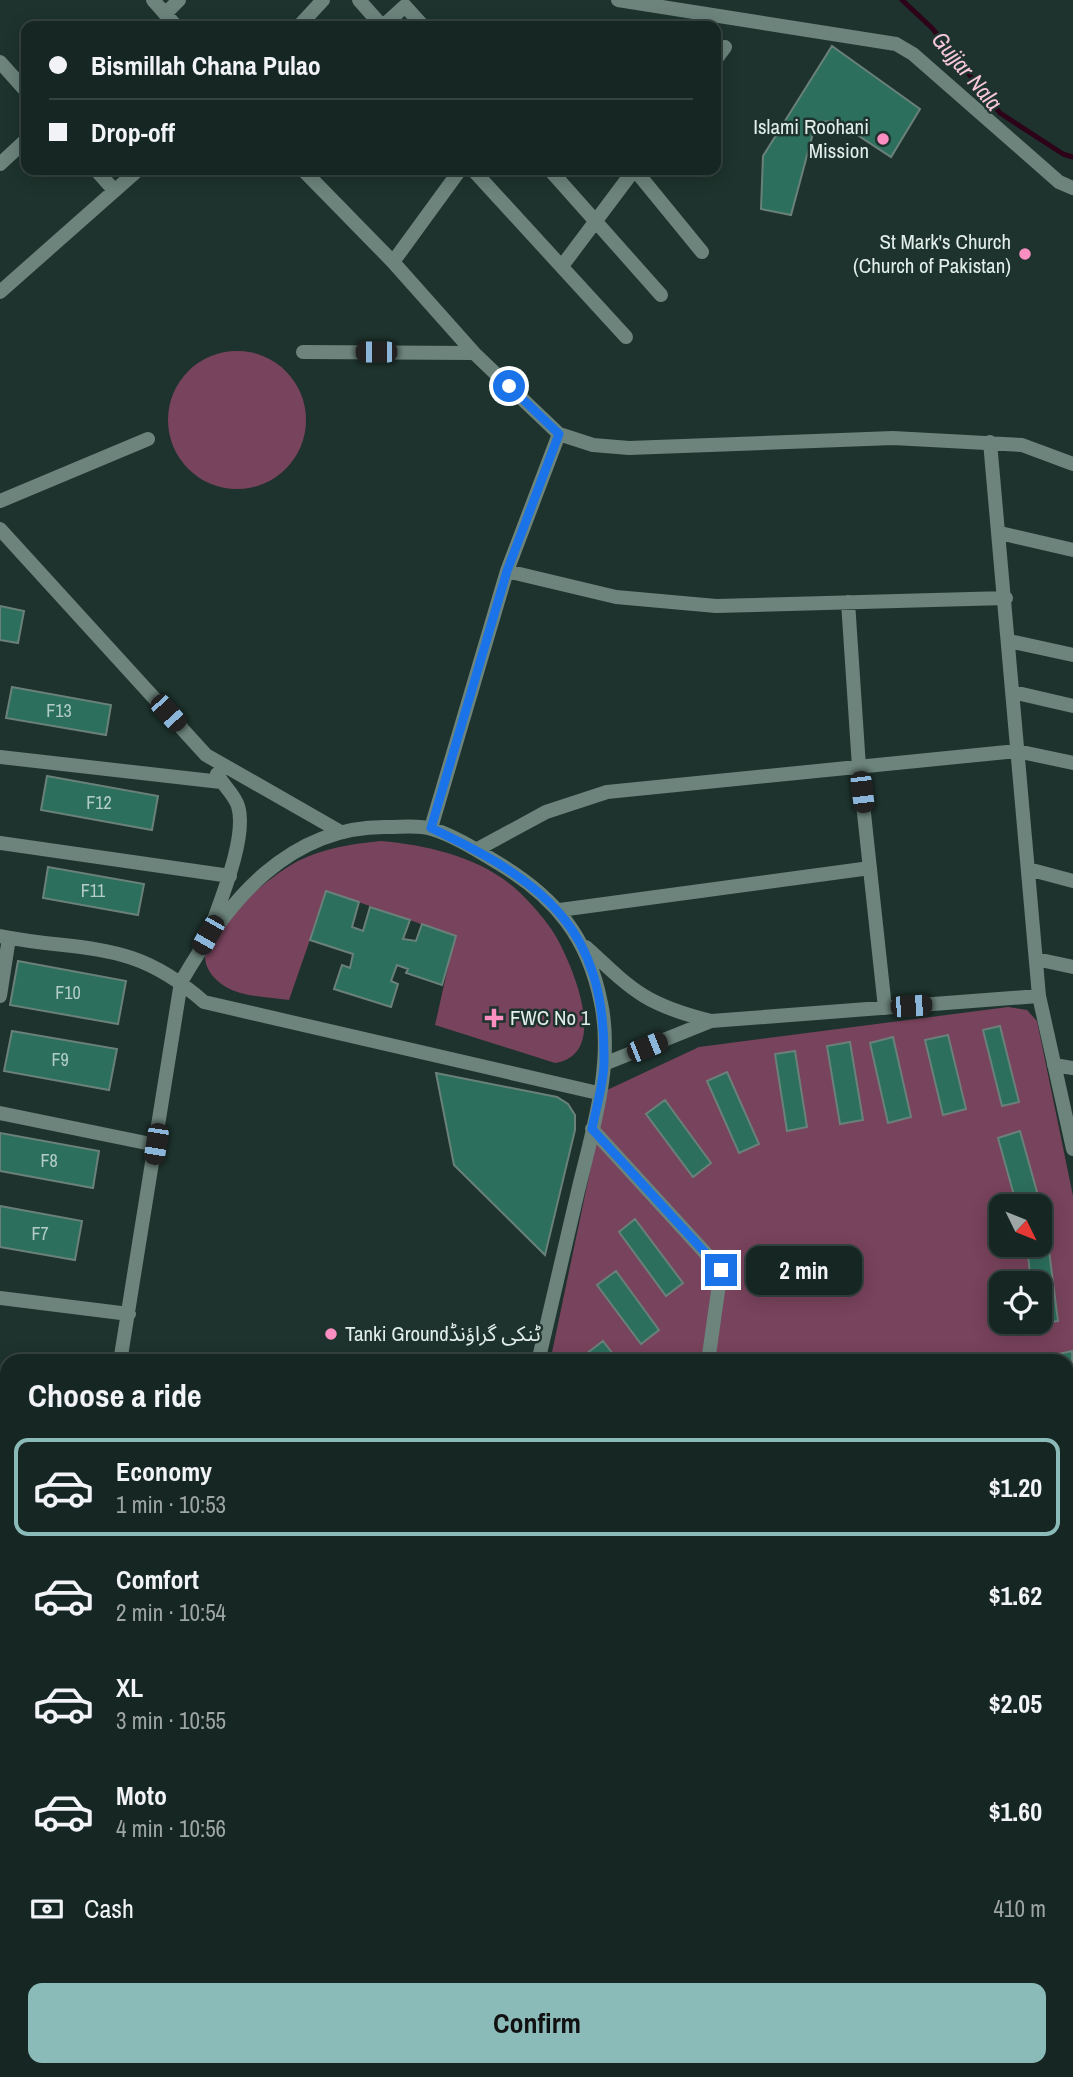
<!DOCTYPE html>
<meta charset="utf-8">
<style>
:root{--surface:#162622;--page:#23322f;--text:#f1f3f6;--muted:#9ea5a5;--line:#354340;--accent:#8bbbb9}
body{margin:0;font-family:"Archivo Narrow","Noto Sans Arabic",sans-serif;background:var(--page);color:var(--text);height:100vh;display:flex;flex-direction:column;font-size:26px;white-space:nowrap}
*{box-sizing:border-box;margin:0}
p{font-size:23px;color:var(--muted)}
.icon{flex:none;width:38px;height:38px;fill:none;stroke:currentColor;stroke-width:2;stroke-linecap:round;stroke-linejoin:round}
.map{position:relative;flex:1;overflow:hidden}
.sheet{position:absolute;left:0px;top:1354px;width:1074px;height:723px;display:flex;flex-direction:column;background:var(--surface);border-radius:21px 21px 0 0;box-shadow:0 4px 18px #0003,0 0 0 2px var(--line)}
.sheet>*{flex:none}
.top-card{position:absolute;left:21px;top:21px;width:700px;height:154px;border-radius:14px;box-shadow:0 4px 18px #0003,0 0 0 2px var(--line);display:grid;align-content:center;height:154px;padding:0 28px;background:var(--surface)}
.needle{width:46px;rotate:133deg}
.buttons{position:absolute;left:989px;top:1194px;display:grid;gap:14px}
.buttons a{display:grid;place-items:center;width:63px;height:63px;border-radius:14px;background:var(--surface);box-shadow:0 4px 18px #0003,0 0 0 2px var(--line);font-size:35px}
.end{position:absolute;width:32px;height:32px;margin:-16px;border:9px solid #1a73e8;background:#fff;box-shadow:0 0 0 4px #fff}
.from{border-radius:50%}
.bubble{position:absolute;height:49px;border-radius:14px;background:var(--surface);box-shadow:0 4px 18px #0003,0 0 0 2px var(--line);font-size:23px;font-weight:700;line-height:49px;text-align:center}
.car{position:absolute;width:21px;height:42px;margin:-21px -10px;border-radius:9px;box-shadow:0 0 5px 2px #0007;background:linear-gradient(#222 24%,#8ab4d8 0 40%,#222 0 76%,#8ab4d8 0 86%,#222 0)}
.top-card b{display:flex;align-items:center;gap:24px;height:66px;font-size:26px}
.top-card b+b{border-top:2px solid var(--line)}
.top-card i{width:18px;height:18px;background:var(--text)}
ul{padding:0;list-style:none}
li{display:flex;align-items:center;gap:21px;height:98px;margin:0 14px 10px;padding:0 14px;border:4px solid transparent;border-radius:14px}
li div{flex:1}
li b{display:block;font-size:26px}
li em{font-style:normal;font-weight:700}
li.on{border-color:var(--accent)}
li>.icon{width:63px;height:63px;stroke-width:1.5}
h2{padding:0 28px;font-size:32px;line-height:84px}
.pay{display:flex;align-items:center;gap:18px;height:77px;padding:0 28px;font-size:26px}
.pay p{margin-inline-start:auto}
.button{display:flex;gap:14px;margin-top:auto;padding:14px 28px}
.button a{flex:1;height:80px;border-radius:14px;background:var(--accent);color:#111;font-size:28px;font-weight:700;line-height:80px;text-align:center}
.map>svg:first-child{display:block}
.green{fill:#78435c;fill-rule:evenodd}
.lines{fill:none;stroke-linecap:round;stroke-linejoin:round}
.stream{stroke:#2d031a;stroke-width:5}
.building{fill:#2c6f5d;stroke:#6a8179;stroke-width:2}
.minor{stroke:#6c847c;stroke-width:14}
.route{stroke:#1a73e8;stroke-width:9}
.poi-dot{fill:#fc8fc1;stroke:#1e332d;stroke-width:2.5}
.labels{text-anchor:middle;stroke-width:5;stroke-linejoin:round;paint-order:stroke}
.number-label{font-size:18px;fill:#b4cec7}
.poi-label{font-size:21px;fill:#e2eeea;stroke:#1e332d;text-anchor:end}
.water-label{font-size:23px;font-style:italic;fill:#f7c7db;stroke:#1e332d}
</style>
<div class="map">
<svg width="1073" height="2077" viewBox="0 0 1073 2077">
<rect width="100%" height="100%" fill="#1e332d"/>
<path class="green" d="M168 420a69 69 0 1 1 138 0a69 69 0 1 1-138 0Z
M381 841C427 845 480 857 516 889 531 903 551 925 560 944 576 975 608 1055 555 1063L435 1025 455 936 327 891 289 1000C270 997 242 997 226 987 216 981 206 971 205 958 204 929 274 873 298 861 325 848 351 844 381 841Z
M1008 1007 1027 1010 1037 1021 1073 1196V1568H1068V1362H550L607 1090 699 1047ZM1001 1206H1040V1244H1001ZM1001 1283H1040V1321H1001Z"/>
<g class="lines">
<path class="stream" d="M902 0 932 28 1000 113 1063 154 1073 157"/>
</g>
<path class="building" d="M832 46 920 109 891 157 836 121 816 122 791 215 761 209 763 156Z
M0 606 24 611 18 643 0 640Z
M12 687 111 705 106 735 6 718Z
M47 776 158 796 152 830 41 810Z
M48 867 144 884 138 915 43 898Z
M326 891 359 902 352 927 363 931 370 907 410 920 403 939 416 941 422 924 456 936 442 985 406 973 408 969 397 965 391 981 398 984 391 1007 334 989 342 965 350 968 353 954 310 940Z
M18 961 126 981 118 1024 10 1005Z
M1000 1026 1019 1102 1002 1106 983 1030Z
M12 1031 117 1049 109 1090 4 1071Z
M948 1035 966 1109 943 1115 925 1040Z
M893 1037 911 1117 888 1123 870 1043Z
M850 1042 863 1120 840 1124 827 1046Z
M795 1051 807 1127 787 1131 775 1054Z
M727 1072 759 1144 739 1153 707 1081Z
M436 1073 557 1097 568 1104 575 1115V1130L545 1255 454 1165Z
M665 1100 711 1163 693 1177 646 1114Z
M1020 1131 1042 1210 1040 1211V1206H1017L998 1138Z
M0 1133 99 1151 93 1188 0 1171Z
M0 1206 82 1221 75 1260 0 1247Z
M635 1219 683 1283 666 1296 619 1232Z
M1048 1243 1058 1321 1036 1324V1321H1040V1283H1031L1027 1246Z
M616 1271 659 1330 641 1344 597 1285Z
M603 1341 619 1362H591L586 1354Z
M1072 1351 1073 1432 1070 1433 1068 1362H1055L1054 1355Z
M0 1380 7 1381V1406L0 1405Z
M0 1475 7 1476V1508L0 1507Z
M0 1567 7 1568V1603L0 1602Z
M1068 1645 1073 1652V1686L1068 1679Z
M1068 1983 1073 1990 1071 2020 1068 2016Z
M124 2070H224L216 2077H133Z"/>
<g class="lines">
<path class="minor" d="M153 0 176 26
M359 0 382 26
M618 0 896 44 913 54 1059 182 1073 188
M165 14 179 0
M299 26 323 0
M383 26 405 6 423 26
M716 59 725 47
M0 62 26 91
M0 164 26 140
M96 170 113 189
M303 170 393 262 474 353 559 434 593 445 629 448 893 438 1022 445 1073 464
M473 170 626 337
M550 170 661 295
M635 170 702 252
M393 262 460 170
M562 266 634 170
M0 292 138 170
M303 352 474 353
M990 442 1039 996 1073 1149
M0 501 148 439
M0 529 206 755 339 831
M1000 533 1073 550
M507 571 616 597 716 606 1006 598
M848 602 859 767 885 1008
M1009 641 1073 655
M1013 692 1073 706
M0 757 221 782
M431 828 507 571 559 434
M0 843 230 876
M476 850 546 812 607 792 1017 751 1073 763
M1028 869 1073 881
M560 910 870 868
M213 922C223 894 247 835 238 806 235 795 222 784 217 774
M0 936C87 953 131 938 204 1002L598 1093
M586 947C633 991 646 1005 711 1021
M1036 959 1073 967
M0 996 9 938
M604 1064 711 1021 1039 996
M1054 1065 1073 1068
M0 1113 156 1145
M592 1129 721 1270 708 1362
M0 1298 129 1314
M120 1362 181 982C227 902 289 824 390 827 403 827 420 825 432 829 455 836 478 851 498 863 555 897 588 937 601 1003 614 1064 592 1132 578 1191 565 1248 551 1305 538 1362
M1068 1602H1073
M0 1730 7 1731
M0 1928 7 1923
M1068 2053 1073 2052
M43 2070 44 2077
M493 2070 499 2077
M323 2077 327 2070
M802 2077 877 2070"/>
</g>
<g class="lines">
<path class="route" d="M509 386 559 434 507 571 431 828C543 881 606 927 604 1061 604 1083 596 1108 592 1129L721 1270"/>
</g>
<g class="poi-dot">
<circle cx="883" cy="139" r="7"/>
<circle cx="1025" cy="254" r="7"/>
<path d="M490.5 1007.5h7v7h7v7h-7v7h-7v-7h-7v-7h7z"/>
<circle cx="331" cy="1334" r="7"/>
</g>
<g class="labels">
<g class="number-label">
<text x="59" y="717">F13</text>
<text x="99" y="809">F12</text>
<text x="93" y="897">F11</text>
<text x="68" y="999">F10</text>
<text x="60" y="1066">F9</text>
<text x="49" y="1167">F8</text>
<text x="40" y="1240">F7</text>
</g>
<g class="poi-label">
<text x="869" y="134">Islami Roohani<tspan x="869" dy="24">Mission</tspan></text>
<text x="1011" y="249">St Mark's Church<tspan x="1011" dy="24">(Church of Pakistan)</tspan></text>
<text x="510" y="1025" text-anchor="start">FWC No 1</text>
<text x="345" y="1341" text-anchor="start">Tanki Groundٹنکی گراؤنڈ</text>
</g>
<g class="water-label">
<text transform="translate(967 71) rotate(50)" y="8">Gujjar Nala</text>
</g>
</g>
</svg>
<div class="buttons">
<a><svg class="needle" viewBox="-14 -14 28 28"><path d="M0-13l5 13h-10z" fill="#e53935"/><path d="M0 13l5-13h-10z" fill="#9ea5a5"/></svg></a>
<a><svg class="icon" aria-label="locate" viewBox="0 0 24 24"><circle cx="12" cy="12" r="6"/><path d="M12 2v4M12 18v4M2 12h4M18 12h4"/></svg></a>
</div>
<i class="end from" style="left:509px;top:386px"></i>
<i class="end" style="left:721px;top:1270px"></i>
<div class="bubble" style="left:746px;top:1246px;width:116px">2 min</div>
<i class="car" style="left:376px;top:352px;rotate:270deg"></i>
<i class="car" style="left:168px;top:713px;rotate:138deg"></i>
<i class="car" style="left:862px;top:792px;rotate:173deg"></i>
<i class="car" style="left:208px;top:935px;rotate:210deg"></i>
<i class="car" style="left:911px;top:1006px;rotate:86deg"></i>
<i class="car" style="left:647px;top:1047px;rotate:68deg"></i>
<i class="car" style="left:156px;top:1144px;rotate:189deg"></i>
<div class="top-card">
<b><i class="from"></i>Bismillah Chana Pulao</b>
<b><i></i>Drop-off</b>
</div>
<section class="sheet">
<h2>Choose a ride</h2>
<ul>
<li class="on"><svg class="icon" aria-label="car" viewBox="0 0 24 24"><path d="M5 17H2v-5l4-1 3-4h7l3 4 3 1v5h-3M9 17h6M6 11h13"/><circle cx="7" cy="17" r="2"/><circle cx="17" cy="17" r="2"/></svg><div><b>Economy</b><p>1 min · 10:53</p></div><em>$1.20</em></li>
<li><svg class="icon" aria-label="car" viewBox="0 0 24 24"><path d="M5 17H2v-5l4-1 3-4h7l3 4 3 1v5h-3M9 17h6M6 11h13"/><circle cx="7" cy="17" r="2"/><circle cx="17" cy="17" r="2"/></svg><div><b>Comfort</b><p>2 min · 10:54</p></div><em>$1.62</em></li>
<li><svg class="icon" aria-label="car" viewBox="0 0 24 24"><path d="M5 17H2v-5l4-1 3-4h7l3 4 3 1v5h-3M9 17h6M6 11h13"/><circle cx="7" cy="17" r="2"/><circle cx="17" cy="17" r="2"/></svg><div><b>XL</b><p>3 min · 10:55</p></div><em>$2.05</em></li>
<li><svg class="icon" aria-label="car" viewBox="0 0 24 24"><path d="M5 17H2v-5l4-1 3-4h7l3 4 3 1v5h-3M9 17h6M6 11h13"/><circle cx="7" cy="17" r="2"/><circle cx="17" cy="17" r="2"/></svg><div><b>Moto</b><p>4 min · 10:56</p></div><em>$1.60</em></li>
</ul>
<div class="pay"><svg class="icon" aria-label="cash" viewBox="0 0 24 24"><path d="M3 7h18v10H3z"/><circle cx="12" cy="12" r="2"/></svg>Cash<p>410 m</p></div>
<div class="button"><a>Confirm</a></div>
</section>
</div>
